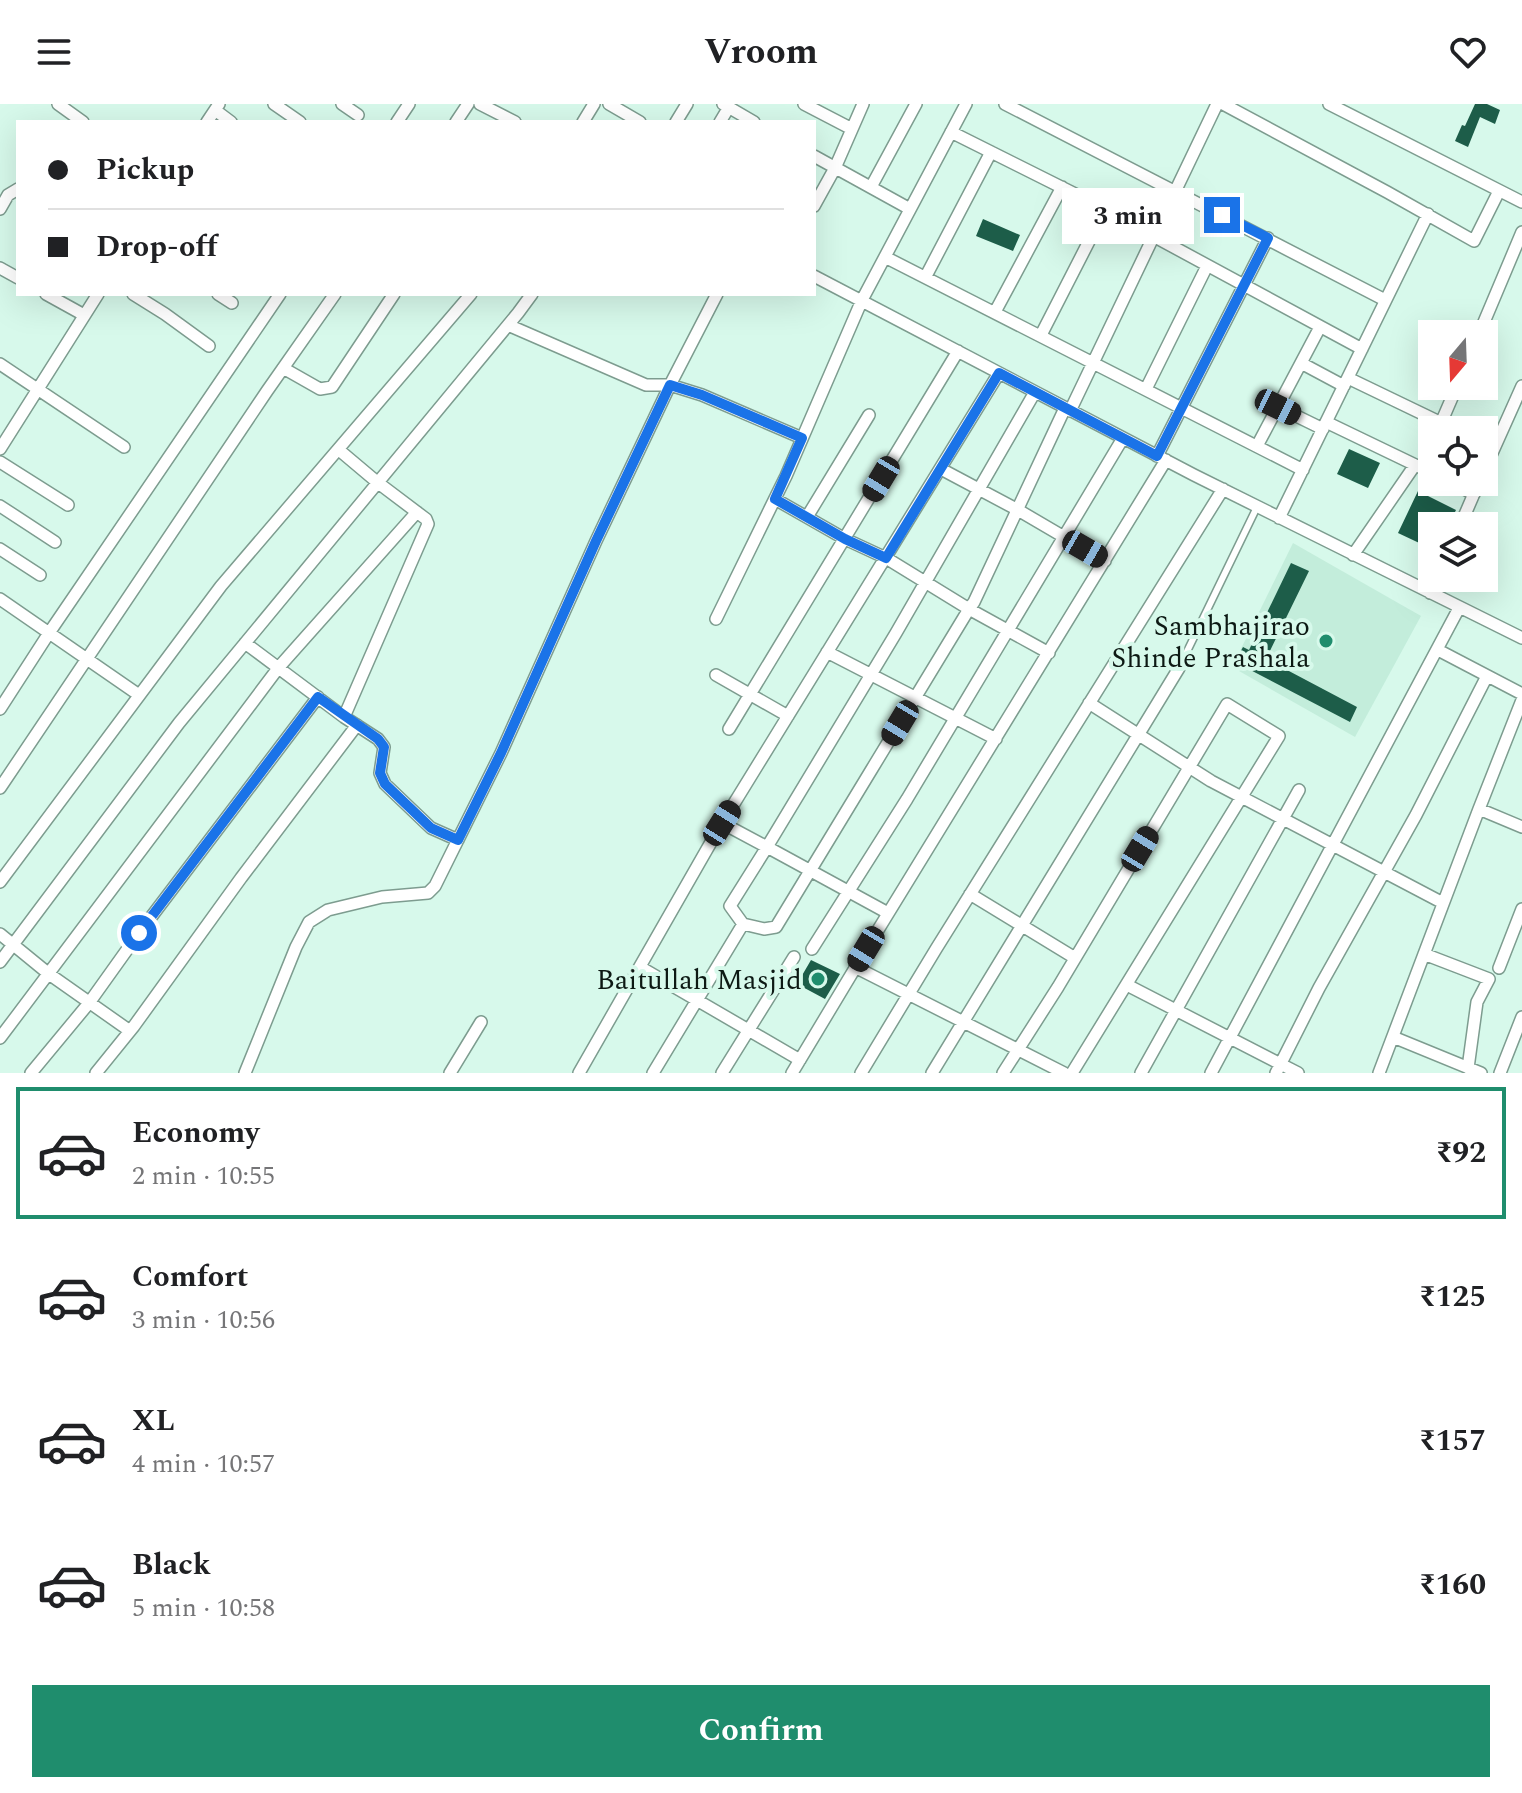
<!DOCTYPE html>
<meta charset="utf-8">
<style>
:root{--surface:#fff;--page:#f6f6f6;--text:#202124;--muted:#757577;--line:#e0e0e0;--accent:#1f8d6d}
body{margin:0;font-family:Spectral,serif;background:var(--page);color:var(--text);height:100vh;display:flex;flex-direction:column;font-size:30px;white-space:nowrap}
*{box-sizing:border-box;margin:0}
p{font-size:26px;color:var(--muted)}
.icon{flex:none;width:44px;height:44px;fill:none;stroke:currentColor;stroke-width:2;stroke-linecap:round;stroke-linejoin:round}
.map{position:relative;height:969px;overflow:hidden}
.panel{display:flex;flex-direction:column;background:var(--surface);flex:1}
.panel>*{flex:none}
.top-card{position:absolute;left:16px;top:16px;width:800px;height:176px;border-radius:0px;box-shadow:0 8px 32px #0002;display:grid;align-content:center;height:176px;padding:0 32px;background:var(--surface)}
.needle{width:52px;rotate:199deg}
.fabs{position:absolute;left:1418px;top:216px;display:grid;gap:16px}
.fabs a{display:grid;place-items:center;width:80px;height:80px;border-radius:0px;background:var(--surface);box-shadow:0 8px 32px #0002;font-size:40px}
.end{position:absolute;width:36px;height:36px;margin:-18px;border:10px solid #1a73e8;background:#fff;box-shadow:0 0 0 4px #fff}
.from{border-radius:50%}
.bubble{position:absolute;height:56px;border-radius:0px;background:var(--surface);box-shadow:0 8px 32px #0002;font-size:26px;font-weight:700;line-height:56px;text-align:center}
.car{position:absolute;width:24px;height:48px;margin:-24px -12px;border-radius:10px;box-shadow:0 0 6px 2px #0007;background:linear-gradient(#222 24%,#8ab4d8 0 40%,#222 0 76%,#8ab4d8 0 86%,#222 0)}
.top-card b{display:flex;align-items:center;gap:28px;height:76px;font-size:30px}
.top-card b+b{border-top:2px solid var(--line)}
.top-card i{width:20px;height:20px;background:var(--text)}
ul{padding:14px 0 0;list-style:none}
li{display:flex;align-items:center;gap:24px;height:132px;margin:0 16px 12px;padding:0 16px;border:4px solid transparent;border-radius:0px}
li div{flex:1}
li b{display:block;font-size:30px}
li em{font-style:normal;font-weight:700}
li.active{border-color:var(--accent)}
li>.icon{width:72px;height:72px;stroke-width:1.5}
.primary-button{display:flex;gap:16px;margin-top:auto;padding:16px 32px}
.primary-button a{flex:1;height:92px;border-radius:0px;background:var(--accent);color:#fff;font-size:32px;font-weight:700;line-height:92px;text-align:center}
header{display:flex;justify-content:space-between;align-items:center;height:104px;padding:0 32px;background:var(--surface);font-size:36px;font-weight:700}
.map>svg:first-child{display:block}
.built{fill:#c3eddb}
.building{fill:#1d5d49}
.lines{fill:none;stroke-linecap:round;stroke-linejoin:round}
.service-casing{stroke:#7d9c8f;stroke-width:9}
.minor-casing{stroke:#7d9c8f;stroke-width:14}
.service{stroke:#fff;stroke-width:6}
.minor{stroke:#fff;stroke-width:11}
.route{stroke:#1a73e8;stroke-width:10}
.poi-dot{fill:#1f8d6d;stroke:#d7f9eb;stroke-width:3}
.labels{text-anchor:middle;stroke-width:8;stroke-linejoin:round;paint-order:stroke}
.poi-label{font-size:28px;fill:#0d1914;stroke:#d7f9eb;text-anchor:end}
</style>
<header><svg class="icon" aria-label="menu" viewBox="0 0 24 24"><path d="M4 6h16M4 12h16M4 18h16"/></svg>Vroom<svg class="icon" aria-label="heart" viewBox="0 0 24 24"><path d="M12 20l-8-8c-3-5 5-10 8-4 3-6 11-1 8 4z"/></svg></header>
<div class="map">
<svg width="1522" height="969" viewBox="0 0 1522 969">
<rect width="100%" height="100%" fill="#d7f9eb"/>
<path class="built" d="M1293 439 1421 512 1355 633 1232 563Z"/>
<path class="building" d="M1475 0H1487L1500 6 1495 20 1480 13 1468 43 1455 37 1462 21 1465 22Z
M983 115 1020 131 1013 147 976 132Z
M1349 345 1380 359 1368 384 1337 370Z
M1418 387 1456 406 1448 422H1432V445L1398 429Z
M1291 459 1309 467 1266 555 1357 603 1350 618 1235 558 1243 543 1249 546Z
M811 856 840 870 825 895 797 880Z"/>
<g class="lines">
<g class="service-casing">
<path id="service" d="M1179 564 1257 403"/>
</g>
<g class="minor-casing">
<path id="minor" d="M58 0 83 18
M274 0 300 18
M342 0 358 11
M480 0 515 18
M609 0 640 18
M723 0 754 18
M804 0 852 25
M1005 0 1385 196
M1223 0 1387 88 1474 137 1499 87
M1329 0 1522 98
M215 6 231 18
M207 18 219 0
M397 18 409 0
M456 18 468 0
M583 18 594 0
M676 18 687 0
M720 18 729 3
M951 28 1083 94 1362 245
M814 52 910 105
M871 83 916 0
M814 102 835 64 863 0
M0 105 8 91 18 85
M885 153 1303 366
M0 164 18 174
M814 172 1194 371 1522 534
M926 172 991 48
M46 190 84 211
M133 190 165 210 209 242
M218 190 232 199
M995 208 1062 83
M508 221 646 281H670L702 291 802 334
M1479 230 1522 128
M1041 231 1105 106
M1301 259 1344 282
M0 260 124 343
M283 264 320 285 332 283 394 190
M999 269 722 719 767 743 896 529 1035 288
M1348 274 1456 326
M1146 285 1207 162
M1278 303 1323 325
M1070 307 1217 0
M1326 318 1432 369
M1441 319 1457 282
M1257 342 1320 223
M0 345 98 190
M339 346 377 378 426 415 428 420 344 613
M1157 352 1268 134
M0 358 68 401
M941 365 1018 406 1105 457
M1484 367 1522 282
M1450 378 1474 390
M775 395 845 435 886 454 969 505 1049 549
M0 402 55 438
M807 413 869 311
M1279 414 1428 110
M1460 422 1479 378
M0 445 40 471
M1353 451 1415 361
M1430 489 1436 474
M0 495 139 591
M716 515 786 372 862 196 966 0
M245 539 344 613 378 635 384 643 380 669 385 680 431 724 458 736
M1438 546 1522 590
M827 548 996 635
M716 571 788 612
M1089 599 1211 677 1443 799
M0 605 49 529 280 190
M729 625 958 247
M0 684 267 287 335 190
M1479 705 1522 723
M0 778 221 482 471 190
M970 790 1075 854
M888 809C848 787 807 765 767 743L730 802 743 820 764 825 776 823C840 717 905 611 969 505L974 498 1065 304
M0 830 49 870 130 927
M812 845 907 695 1123 334
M1424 850 1489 875 1477 898 1468 964
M0 858 179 619 518 209 532 190
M640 863 800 956
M855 863 1064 969
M1499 864 1522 805
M1127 881 1298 969
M1393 933 1481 969
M0 934 279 563 417 408
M31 969 89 899 139 829 318 593
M96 969 134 922 241 774 357 621
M245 969 296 843 309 818 328 806 382 793 428 789 435 782 501 649 596 437 670 281 717 190
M450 969 481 918
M579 969 722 719
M653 969 743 820
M722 969 794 853
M792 969 878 826 1166 356
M861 969 936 845 1223 385
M932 969 1179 564
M1003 969 1058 883 1227 600 1279 632 1072 969
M1141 969 1299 686
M1211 969 1459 504
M1276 969 1319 884 1416 711 1487 572
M1379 969 1479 705 1522 596
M1500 969 1522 913"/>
</g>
<use href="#service" class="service"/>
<use href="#minor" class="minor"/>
</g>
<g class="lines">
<path class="route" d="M139 829 318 593 378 635 384 643 380 669 385 680 431 724 458 736 501 649 596 437 670 281 702 291 802 334 775 395 845 435 886 454 999 269 1157 352 1268 134 1222 111"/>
</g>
<g class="poi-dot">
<circle cx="1326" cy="537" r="8"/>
<circle cx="818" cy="875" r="8"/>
</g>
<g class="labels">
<g class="poi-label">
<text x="1310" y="531">Sambhajirao<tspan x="1310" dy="32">Shinde Prashala</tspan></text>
<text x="802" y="885">Baitullah Masjid</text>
</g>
</g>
</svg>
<div class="fabs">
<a><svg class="needle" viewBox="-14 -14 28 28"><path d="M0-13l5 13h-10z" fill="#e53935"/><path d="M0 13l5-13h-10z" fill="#757577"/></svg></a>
<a><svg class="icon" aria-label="locate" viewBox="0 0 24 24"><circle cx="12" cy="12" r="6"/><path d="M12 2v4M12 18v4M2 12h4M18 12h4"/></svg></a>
<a><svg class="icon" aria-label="layers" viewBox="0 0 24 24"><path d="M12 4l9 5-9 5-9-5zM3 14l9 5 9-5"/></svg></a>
</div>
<i class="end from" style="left:139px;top:829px"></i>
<i class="end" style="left:1222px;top:111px"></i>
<div class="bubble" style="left:1062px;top:84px;width:132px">3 min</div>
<i class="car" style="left:1278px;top:303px;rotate:116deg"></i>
<i class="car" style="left:881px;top:375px;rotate:211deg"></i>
<i class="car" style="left:1085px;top:445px;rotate:120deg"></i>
<i class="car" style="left:900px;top:619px;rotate:211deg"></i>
<i class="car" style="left:722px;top:719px;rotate:32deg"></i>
<i class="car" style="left:1140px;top:745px;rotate:31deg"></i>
<i class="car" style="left:866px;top:845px;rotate:211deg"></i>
<div class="top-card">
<b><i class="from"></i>Pickup</b>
<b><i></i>Drop-off</b>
</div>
</div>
<section class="panel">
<ul>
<li class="active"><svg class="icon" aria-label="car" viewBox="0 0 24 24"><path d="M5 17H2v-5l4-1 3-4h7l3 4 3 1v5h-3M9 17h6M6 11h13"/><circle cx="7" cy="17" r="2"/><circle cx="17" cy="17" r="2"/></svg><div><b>Economy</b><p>2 min · 10:55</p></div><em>₹92</em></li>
<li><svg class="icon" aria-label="car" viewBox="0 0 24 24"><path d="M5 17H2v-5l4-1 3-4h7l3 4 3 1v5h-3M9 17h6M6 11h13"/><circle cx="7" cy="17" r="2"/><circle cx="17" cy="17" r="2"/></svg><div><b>Comfort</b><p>3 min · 10:56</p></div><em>₹125</em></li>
<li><svg class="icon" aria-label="car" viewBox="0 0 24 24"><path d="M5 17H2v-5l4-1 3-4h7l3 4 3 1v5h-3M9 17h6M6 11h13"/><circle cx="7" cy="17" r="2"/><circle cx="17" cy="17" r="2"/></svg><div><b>XL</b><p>4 min · 10:57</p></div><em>₹157</em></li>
<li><svg class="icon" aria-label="car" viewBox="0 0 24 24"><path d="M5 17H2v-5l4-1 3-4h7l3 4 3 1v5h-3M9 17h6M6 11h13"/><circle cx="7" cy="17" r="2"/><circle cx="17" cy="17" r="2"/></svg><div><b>Black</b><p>5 min · 10:58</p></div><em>₹160</em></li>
</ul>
<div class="primary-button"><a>Confirm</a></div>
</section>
